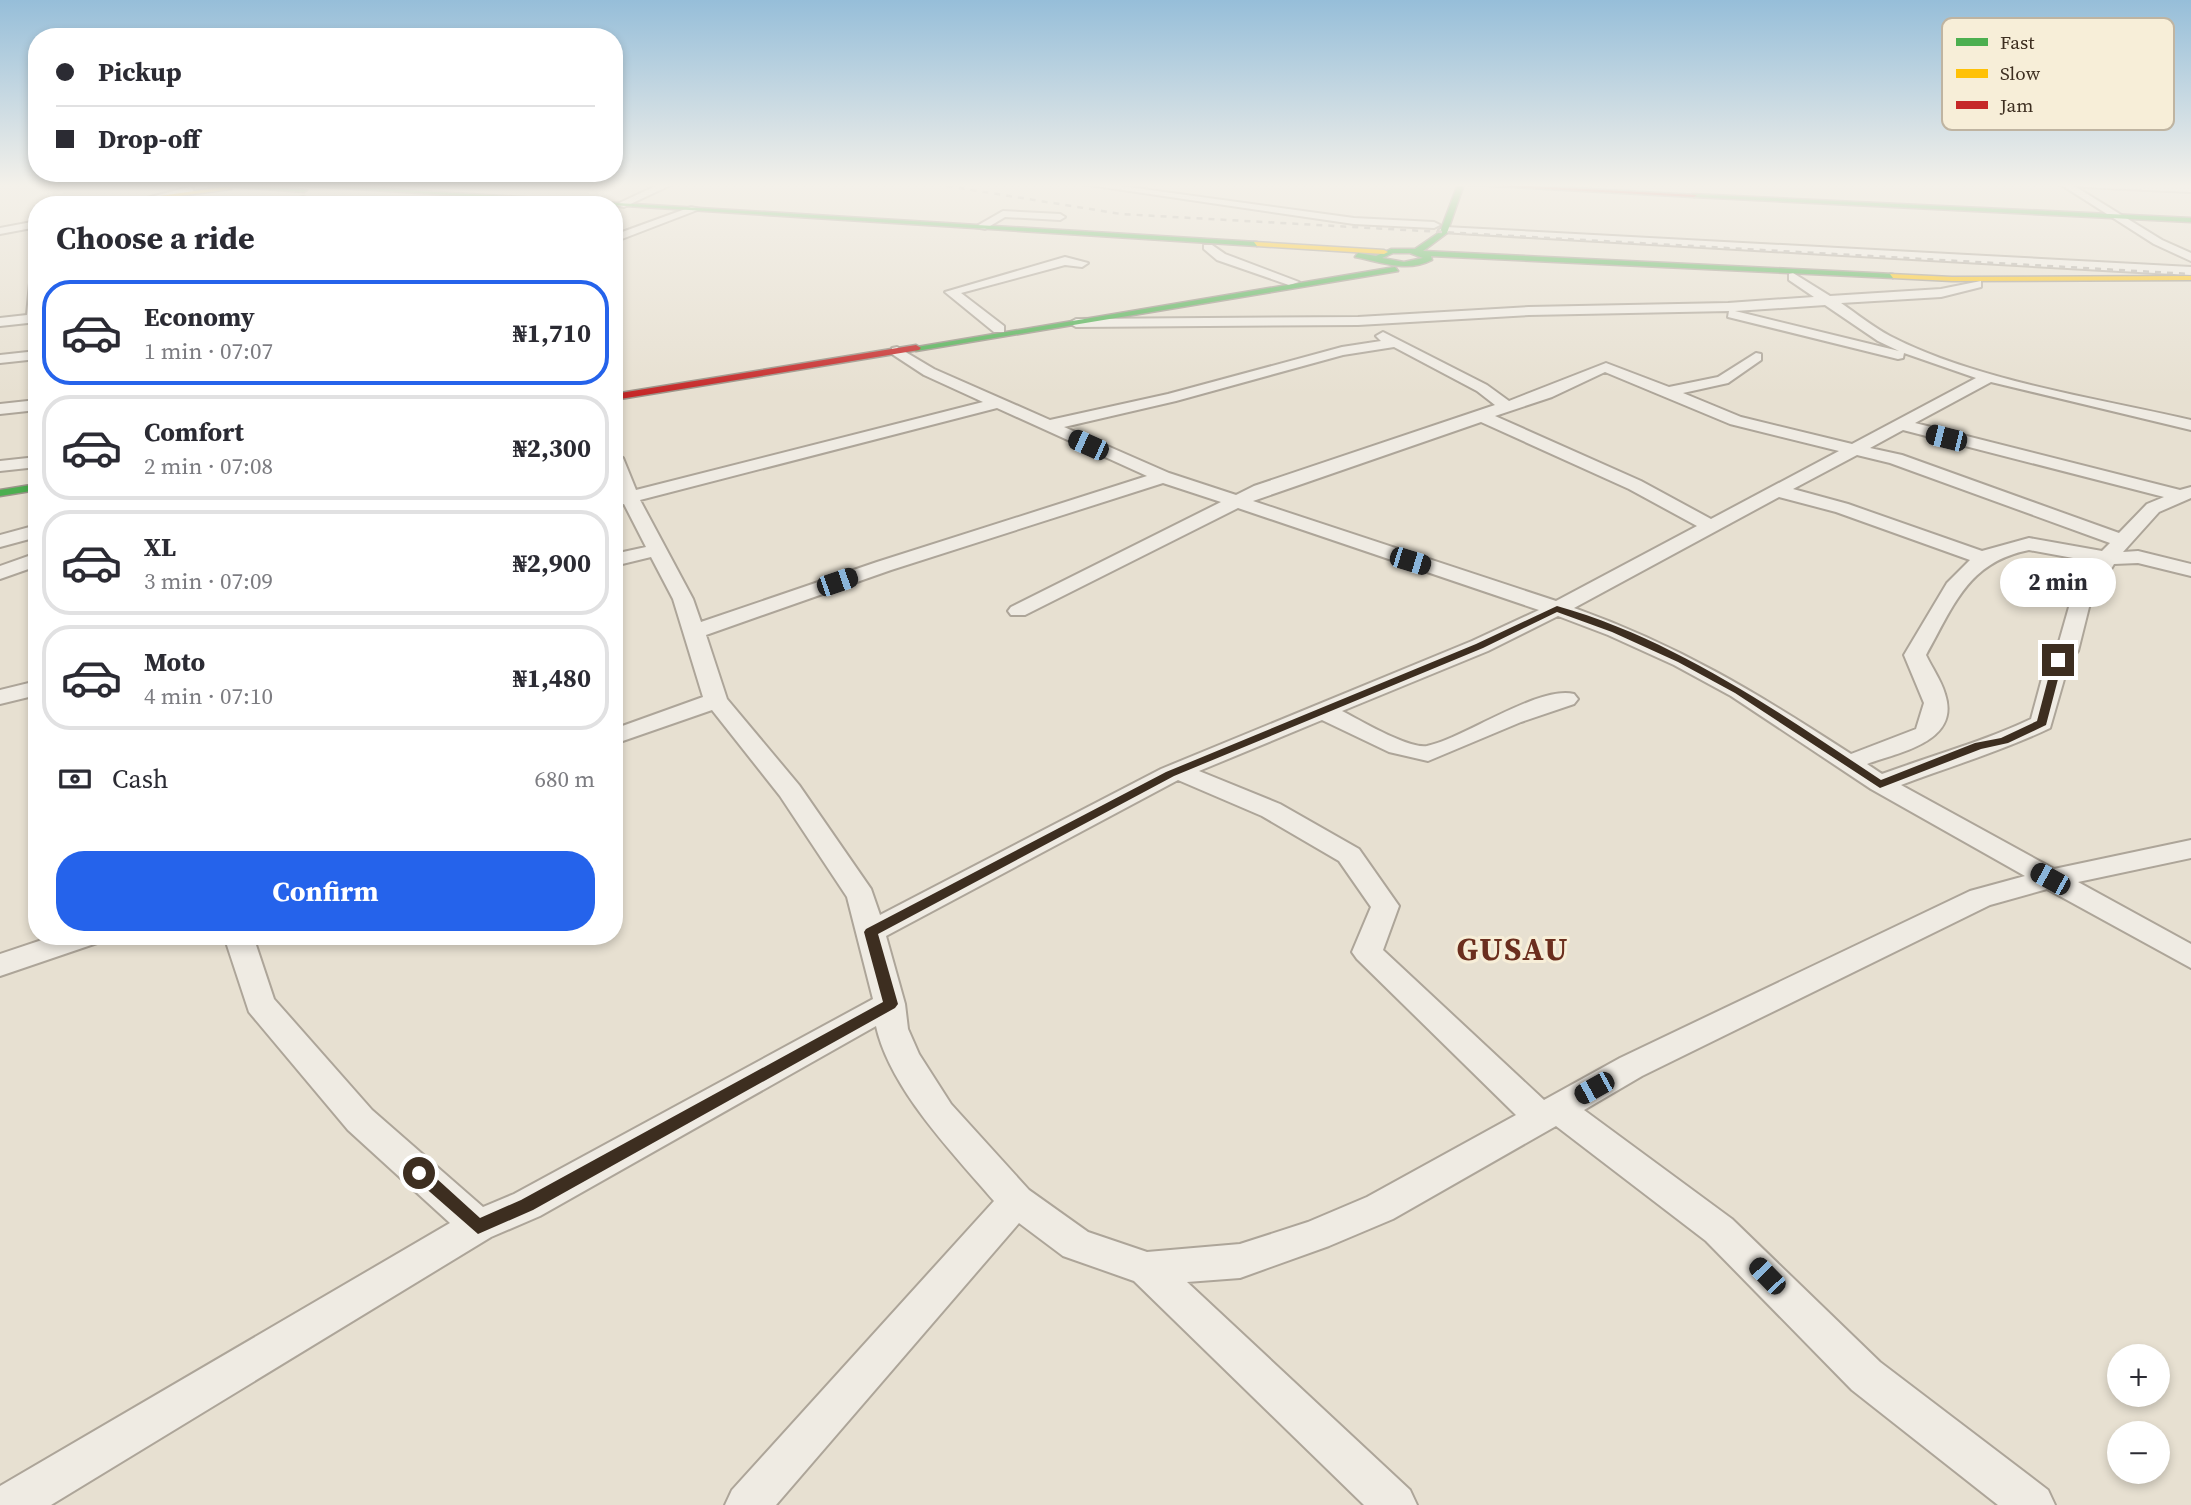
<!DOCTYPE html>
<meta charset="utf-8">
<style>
:root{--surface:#fff;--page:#f7f7f7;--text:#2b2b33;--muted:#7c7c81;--line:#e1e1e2;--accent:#2563eb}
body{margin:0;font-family:"Source Serif 4",serif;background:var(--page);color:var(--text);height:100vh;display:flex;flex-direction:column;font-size:26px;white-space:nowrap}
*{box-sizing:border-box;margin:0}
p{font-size:23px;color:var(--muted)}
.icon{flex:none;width:38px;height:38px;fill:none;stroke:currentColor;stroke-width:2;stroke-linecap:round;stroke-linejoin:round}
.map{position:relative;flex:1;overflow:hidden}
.side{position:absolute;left:28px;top:196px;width:595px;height:749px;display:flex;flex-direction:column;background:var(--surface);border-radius:28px;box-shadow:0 4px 10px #0003}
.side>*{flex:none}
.hud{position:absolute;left:28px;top:28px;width:595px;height:154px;border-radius:28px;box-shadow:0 4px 10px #0003;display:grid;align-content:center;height:154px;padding:0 28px;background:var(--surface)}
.buttons{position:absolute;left:2107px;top:1344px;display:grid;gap:14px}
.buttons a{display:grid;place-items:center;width:63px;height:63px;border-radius:50%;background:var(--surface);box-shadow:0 4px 10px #0003;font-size:35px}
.end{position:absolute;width:32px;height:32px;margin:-16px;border:9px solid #3d2e20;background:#fff;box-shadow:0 0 0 4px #fff}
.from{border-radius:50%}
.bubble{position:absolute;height:49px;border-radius:24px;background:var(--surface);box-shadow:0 4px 10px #0003;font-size:23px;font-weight:700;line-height:49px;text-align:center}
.car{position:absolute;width:21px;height:42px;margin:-21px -10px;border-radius:9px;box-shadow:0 0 5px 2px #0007;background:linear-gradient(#222 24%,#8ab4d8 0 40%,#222 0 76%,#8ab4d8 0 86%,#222 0)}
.hud b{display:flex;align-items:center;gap:24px;height:66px;font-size:26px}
.hud b+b{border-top:2px solid var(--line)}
.hud i{width:18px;height:18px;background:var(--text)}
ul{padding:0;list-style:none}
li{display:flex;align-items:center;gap:21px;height:105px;margin:0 14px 10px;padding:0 14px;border:4px solid var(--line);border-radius:28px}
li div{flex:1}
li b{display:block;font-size:26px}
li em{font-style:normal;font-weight:700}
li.active{border-color:var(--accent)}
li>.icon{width:63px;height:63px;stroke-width:1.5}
h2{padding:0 28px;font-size:32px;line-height:84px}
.pay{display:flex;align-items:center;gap:18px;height:77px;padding:0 28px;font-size:26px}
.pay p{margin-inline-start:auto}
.cta{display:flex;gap:14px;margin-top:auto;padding:14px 28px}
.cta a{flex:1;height:80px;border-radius:28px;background:var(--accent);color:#fff;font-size:28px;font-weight:700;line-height:80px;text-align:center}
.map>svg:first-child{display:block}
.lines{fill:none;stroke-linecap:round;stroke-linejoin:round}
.street-casing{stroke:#ada599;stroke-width:4}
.fast-casing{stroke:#9c958a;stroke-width:3}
.slow-casing{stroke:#9c958a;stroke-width:3}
.jam-casing{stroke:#9c958a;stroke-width:3}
.street{fill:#efebe3;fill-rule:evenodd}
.fast{fill:#4caf50;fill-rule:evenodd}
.slow{fill:#ffc107;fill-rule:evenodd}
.jam{fill:#c62828;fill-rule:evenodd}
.rail{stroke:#afaaa2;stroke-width:2.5;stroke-dasharray:6 6;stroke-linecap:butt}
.route{fill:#3d2e20}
.labels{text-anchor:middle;stroke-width:6;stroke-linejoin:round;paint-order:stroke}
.near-district-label{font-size:32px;font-weight:bold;letter-spacing:2px;fill:#6b2e1e;stroke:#f7eed8}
.key{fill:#f7eed8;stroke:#bfb4a1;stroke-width:2}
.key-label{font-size:19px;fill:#3d2e20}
</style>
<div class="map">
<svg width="2191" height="1505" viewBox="0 0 2191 1505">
<rect width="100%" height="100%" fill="#e7e0d1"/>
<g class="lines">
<g class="street-casing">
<path id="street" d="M660 184H673L624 207 615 205Z
M1082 184H1106L1354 218 1434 222 1440 225 1434 228 1354 224Z
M2060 184H2071L2162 240 2191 253V261L2154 244Z
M2078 184 2191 186V192L2083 187Z
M189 187 193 188V192L140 205H120Z
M303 197 307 198V202L271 205Z
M691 207 700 209 614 242V235Z
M1003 211 1060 214 1065 217 1060 220 1005 217 985 229 975 227Z
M37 221V227L0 234V228Z
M1445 227 2191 267V275L1441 232 1439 230Z
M1204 245H1212L1225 254 1299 282 1289 285 1217 260 1204 249Z
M1065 257 1088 263 1082 267 1065 265 961 293 1004 326V332H994L945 292Z
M37 268V322L0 326V318L27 315 31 272Z
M1793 273 1830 296 1941 289 1981 281V287L1941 297 1841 303C1857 314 1873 327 1890 336 1977 381 2096 398 2191 420V430L1991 382 1915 423 2180 490 2191 487V498L2159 512 2123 552 2138 551 2191 564V576L2138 563 2114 564 2089 607 2078 651 2069 662 2050 728C2002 751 1951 766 1901 785L2054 869 2191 840V858L2078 882 2191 944V968L2047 889 1990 905 1642 1076 1584 1110 1732 1219 1880 1362 2048 1490 2055 1505H1998L1852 1390 1706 1241 1556 1126 1393 1219 1329 1246 1240 1278 1187 1282 1410 1490 1417 1505H1364L1134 1281 1063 1256 1019 1223 776 1505H725L732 1490 994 1201C953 1153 890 1089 876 1026L540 1216 491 1237 51 1505H0V1486L450 1223 348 1130 249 1012 224 936H253L274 999 372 1110 483 1207 514 1194 873 999 847 897 780 796 712 710 614 744V729L703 697 673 599 651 557 614 566V554L646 547 624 504 614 506V496L620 494 614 481V453L623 458 636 490 983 402 924 375 892 354V348L897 347 934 369 1050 420 1168 394 1342 347 1381 341 1376 336 1383 332 1487 385 1509 401 1606 363 1669 387 1718 377 1756 353 1761 354V360L1728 383 1683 393 1741 417 1852 444 1976 378 1904 353 1903 358 1898 359 1728 317 1729 311 1529 315 1358 325 1076 327 1069 323 1076 319 1358 317 1529 307 1728 303 1814 297 1789 280V274ZM1825 305 1878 341 1899 351 1735 311ZM1394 347 1477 391 1495 405 1254 486 1236 495 1169 473 1064 427 1176 401 1343 355ZM1605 372 1730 424 1839 451 1711 519 1641 481 1495 416 1552 397ZM997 408 1147 476 877 562 701 622 693 599 640 500ZM1481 422 1629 489 1697 526 1556 601 1253 501ZM1903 430 2164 497 2147 504 2119 533 1902 455 1870 448ZM1857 455 1890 463 2110 543 2102 551 2029 538 1982 551 1848 504 1793 489ZM1163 483 1221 502 1011 607 1008 611 1011 615H1025L1238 508 1539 610 1472 641 1161 769 880 915 871 889 799 785 727 699 706 635 891 570ZM1779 497 1836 512 1970 560 1947 583 1904 655 1924 703 1916 729 1851 754C1757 693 1680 646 1574 608ZM2029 550 2095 562 2069 607 2057 649 2047 660 2031 719C1985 741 1931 756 1882 774L1867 764C1899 752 1961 742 1945 694 1941 680 1932 668 1926 655 1954 605 1968 562 2029 550ZM1558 616 1608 635 1674 665 1731 696 1871 789 2025 876 1970 891 1620 1058 1544 1100 1383 950 1399 906 1359 849 1280 804 1199 771 1322 720 1389 752 1428 761 1521 722 1574 704 1578 699 1574 694C1539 685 1463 739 1427 746 1408 749 1360 720 1342 711L1488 651ZM1178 780 1262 816 1339 861 1371 907 1352 952 1357 959 1516 1115 1367 1197 1308 1222 1240 1244 1147 1252 1088 1232 1029 1190 951 1104 919 1054 908 1029 905 1004 886 936Z
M37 351V359L0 363V355Z
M37 400V410L0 414V404Z
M37 457V467L0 471V461Z
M37 525V537L0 547V535Z
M37 553V566L0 579V566Z
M37 681V695L0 704V690Z
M54 936H101L97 943 0 976V954Z"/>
</g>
<g class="fast-casing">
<path id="fast" d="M200 184H230L307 190 304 192Z
M278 184H307L1257 242 1261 244 1257 246Z
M1458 184H1464L1447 233 1423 251 1893 274 1897 276 1893 278 1431 256 1432 260C1407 273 1381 262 1355 257L1358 253 1376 256 1391 249H1415L1440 232ZM1393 253H1410L1423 258 1404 262 1382 258Z
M1692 194 2191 218V222L1694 197Z
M1395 267 1398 271 916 351 911 348Z
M37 484V490L0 496V490Z"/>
</g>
<g class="slow-casing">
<path id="slow" d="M229 186 231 189 163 198 160 196Z
M1254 242 1384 250 1388 252 1384 254 1257 246Z
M1890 274 1952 277 2191 276V280L1952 281 1893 278Z"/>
</g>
<g class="jam-casing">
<path id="jam" d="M1458 184H1494L1697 195 1694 197Z
M916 345 921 348 919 350 614 400V394Z"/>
</g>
<use href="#street" class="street"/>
<use href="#fast" class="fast"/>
<use href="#slow" class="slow"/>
<use href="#jam" class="jam"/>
<path class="rail" d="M935 184 1121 214 2191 274"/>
</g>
<linearGradient id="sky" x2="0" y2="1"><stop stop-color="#96bed9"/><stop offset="0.47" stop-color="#f4f1ea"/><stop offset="1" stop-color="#f4f1ea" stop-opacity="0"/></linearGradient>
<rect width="2191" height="394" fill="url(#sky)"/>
<path class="route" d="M1557 606C1677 640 1778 712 1881 780L1975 743 2001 738 2037 721 2053 660 2058 657 2063 660 2046 725 2008 743 1981 749 1880 788 1735 693 1678 662 1612 632 1557 612 1483 648 1174 776 878 934 898 1004 895 1008 533 1210 478 1234 414 1178V1168H425L480 1218 521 1200 883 1002 864 932 866 929 1166 772 1476 644Z"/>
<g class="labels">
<g class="near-district-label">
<text x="1513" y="960">GUSAU</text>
</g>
</g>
<rect x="1942" y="18" width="232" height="112" rx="10" class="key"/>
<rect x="1956" y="38" width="32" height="8" fill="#4caf50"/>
<rect x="1956" y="69" width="32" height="9" fill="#ffc107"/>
<rect x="1956" y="101" width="32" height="8" fill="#c62828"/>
<g class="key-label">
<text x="2000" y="49">Fast</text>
<text x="2000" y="80">Slow</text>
<text x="2000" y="112">Jam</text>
</g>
</svg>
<div class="buttons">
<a>+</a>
<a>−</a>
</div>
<i class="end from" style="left:419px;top:1173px"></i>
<i class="end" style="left:2058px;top:660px"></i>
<div class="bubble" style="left:2000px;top:558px;width:116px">2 min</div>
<i class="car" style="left:1946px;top:438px;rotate:284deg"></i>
<i class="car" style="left:1088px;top:445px;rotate:294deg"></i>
<i class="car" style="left:1410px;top:561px;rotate:107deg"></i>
<i class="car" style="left:837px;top:582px;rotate:71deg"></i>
<i class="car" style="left:2050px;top:879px;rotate:299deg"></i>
<i class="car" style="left:1594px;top:1088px;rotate:241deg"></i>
<i class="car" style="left:1767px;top:1276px;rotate:316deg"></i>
<div class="hud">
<b><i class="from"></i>Pickup</b>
<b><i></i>Drop-off</b>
</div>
<section class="side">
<h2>Choose a ride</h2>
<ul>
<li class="active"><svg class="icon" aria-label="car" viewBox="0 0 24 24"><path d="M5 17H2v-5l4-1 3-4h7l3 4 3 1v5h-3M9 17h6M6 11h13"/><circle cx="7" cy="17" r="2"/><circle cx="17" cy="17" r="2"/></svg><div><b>Economy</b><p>1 min · 07:07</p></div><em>₦1,710</em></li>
<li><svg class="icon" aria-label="car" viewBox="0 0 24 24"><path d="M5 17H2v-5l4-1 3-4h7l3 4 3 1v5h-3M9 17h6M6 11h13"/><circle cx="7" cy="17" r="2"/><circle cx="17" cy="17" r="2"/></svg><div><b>Comfort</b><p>2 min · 07:08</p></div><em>₦2,300</em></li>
<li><svg class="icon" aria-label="car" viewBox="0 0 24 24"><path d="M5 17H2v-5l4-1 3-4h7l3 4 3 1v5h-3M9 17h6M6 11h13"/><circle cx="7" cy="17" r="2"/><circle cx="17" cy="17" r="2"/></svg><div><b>XL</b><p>3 min · 07:09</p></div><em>₦2,900</em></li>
<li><svg class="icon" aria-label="car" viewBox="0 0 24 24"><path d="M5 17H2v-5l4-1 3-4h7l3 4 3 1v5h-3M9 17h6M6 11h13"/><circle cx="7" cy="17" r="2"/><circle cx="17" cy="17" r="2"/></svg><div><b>Moto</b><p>4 min · 07:10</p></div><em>₦1,480</em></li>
</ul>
<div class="pay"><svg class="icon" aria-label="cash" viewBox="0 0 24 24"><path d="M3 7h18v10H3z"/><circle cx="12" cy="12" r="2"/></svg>Cash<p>680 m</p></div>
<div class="cta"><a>Confirm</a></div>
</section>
</div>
